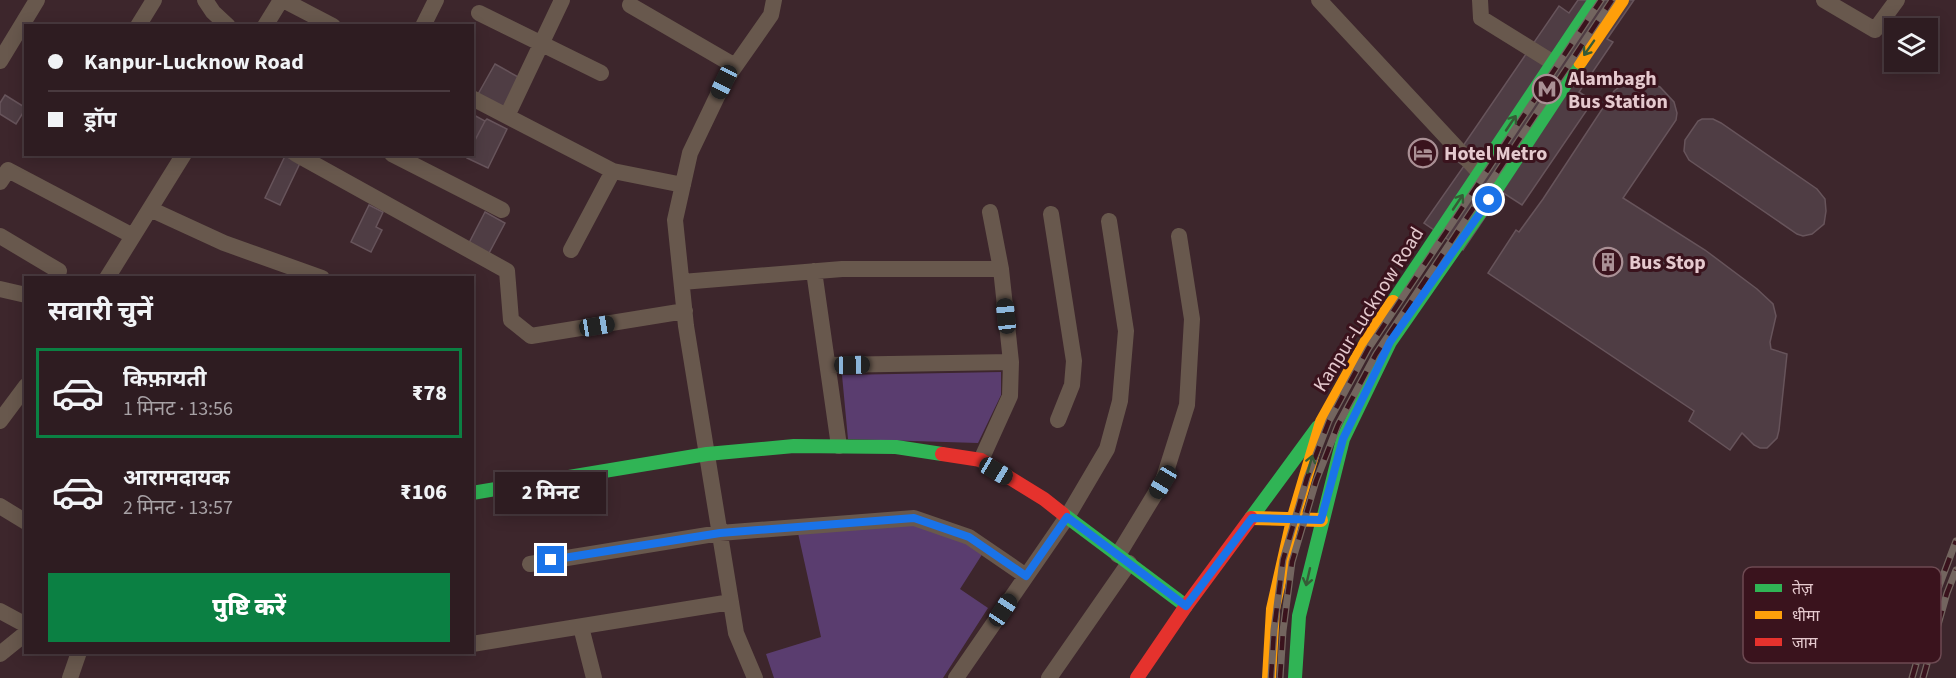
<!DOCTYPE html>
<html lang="hi">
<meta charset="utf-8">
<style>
:root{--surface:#2e1c21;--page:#3a292e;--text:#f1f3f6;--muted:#a7a1a5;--line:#493a3f;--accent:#0b8043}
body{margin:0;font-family:"Source Sans 3","Noto Sans Devanagari",sans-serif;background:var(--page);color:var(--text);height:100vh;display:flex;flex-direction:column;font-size:22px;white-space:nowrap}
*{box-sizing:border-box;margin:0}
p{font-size:20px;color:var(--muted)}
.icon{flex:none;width:33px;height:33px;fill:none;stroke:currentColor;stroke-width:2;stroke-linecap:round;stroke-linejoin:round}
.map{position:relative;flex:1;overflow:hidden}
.side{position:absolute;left:24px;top:276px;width:450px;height:378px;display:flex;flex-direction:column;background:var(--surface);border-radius:0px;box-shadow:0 3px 15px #0003,0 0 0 2px var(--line)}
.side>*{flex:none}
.top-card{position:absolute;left:24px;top:24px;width:450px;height:132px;border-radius:0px;box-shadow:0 3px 15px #0003,0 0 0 2px var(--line);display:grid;align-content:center;height:132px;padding:0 24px;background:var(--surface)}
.tools{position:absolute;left:1884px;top:18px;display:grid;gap:12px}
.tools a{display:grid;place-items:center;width:54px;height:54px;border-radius:0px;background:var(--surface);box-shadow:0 3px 15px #0003,0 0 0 2px var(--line);font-size:30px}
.end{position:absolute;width:27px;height:27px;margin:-14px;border:8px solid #1a73e8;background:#fff;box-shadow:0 0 0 3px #fff}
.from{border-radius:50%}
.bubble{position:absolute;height:42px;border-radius:0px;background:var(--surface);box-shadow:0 3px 15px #0003,0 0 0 2px var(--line);font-size:20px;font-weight:800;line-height:42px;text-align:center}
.car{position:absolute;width:18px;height:36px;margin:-18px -9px;border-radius:8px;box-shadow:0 0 4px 2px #0007;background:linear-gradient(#222 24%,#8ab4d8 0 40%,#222 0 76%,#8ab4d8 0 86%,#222 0)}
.top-card b{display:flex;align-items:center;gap:21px;height:57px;font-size:22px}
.top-card b+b{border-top:2px solid var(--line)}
.top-card i{width:15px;height:15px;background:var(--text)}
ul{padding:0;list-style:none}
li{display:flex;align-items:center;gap:18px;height:90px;margin:0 12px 9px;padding:0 12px;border:3px solid transparent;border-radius:0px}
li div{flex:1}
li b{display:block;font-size:22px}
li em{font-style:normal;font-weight:800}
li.current{border-color:var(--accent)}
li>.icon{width:54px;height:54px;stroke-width:1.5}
h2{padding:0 24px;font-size:27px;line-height:72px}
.button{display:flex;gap:12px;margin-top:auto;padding:12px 24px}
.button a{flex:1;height:69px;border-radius:0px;background:var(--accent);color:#fff;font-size:24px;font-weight:800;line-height:69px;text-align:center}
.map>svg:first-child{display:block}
.green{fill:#5a3d6f}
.building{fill:#4f3d44;stroke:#67545b;stroke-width:1.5}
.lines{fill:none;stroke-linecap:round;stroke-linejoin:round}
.street{stroke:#68584d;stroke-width:16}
.fast{stroke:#30b455;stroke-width:14}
.slow{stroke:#ff9f0a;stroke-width:14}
.jam{stroke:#e5322d;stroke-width:14}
.rail-casing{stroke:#73655f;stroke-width:7}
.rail{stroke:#3a131d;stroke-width:4.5;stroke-dasharray:14;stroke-linecap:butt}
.oneway{stroke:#365b36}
.route{stroke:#1a73e8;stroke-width:8}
.labels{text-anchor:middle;stroke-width:6;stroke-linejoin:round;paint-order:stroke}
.poi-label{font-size:20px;font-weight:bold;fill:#e5c9ce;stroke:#3a131d;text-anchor:start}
.street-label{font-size:20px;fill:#e5c9ce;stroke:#3a131d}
.key{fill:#3a131d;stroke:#6d4a52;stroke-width:1.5}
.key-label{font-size:16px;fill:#e5c9ce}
</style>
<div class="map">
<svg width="1956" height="678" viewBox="0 0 1956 678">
<rect width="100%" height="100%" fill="#3d262c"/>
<path class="green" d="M1001 372V395L978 443 848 439 842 375Z
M796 524 939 525 983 553 960 589 988 608 943 678H774L766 654 821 637Z"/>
<path class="building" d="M1578 0H1634L1607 39 1613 42 1579 92 1593 101 1522 205 1502 192 1463 250 1424 223 1464 166 1454 159 1559 6 1569 13Z
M495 64 520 78 502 110 477 96Z
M1635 81 1647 82 1660 87 1674 102 1677 113 1676 120 1623 198 1705 250 1757 289 1773 304 1776 316 1770 342 1771 349 1787 354 1779 430 1777 438 1767 448H1760L1754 445 1742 433 1730 450 1689 421 1694 411 1488 273 1516 230 1519 232 1543 199 1614 91 1622 85Z
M5 95 26 108 16 124 0 114V103Z
M472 114 485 121 472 146Z
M487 119 507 129 488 168 467 158 468 154H472V146L485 121Z
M1702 119H1713L1721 123 1817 189 1825 199 1826 211 1824 224 1812 234 1803 236 1797 234 1689 160 1684 151 1685 140 1698 121Z
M285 156 300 163 280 205 265 198Z
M369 205 383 212 376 227 382 230 371 252 351 242Z
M485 212 505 223 488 255 468 245Z"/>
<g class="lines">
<path class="street" d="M205 0 213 12 228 26
M283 0 333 26
M1319 0 1479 172
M1480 0 1481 18 1552 62
M1824 0 1875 30 1897 0
M630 5 735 66
M479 13 601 73
M138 26 154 0
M265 26 281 0
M423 26 436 0
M0 61 37 0
M472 98 613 171 683 185
M507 116 562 0
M296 154 507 271 511 320 531 336 685 311
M392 154 502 210
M0 182 8 170 133 236
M150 209 224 243 322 278
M1051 214 1074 361 1072 385 1058 420
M0 236 59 271
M571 250 613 171
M814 271 839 446
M107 278 184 154
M682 282 842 269H1001
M0 289 26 295
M829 365 1011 362
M0 421 26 386
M981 460 1010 396 1011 362 1001 269 990 212
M0 506 26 522
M1118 555 1163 481 1187 405 1192 319 1179 236
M530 564 720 533 914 518 969 537 1026 576
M0 611 26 625
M581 627 594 678
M472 644 731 602
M0 654 26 633
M70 678 79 652
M755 678 736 633 686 326 675 220 690 153 724 82 771 15 774 0
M956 678 1067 517 1107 449 1120 401 1126 331 1109 221
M1049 678 1129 563"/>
<path class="fast" d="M1393 302 1595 0
M472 493 707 454 794 446 896 447 942 454
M1063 514 1186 606
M1251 518 1318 427
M1295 678 1299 616 1343 439 1390 342 1499 185 1580 62"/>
<path class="slow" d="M1580 62 1622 0
M1252 518 1321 520
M1269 678 1273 609 1293 520 1322 422 1371 334 1393 302"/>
<path class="jam" d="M942 454 981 460 1044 499 1063 514
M1137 678 1186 606 1251 518"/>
<g class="rail-casing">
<path id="rail" d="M1271 678 1274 630 1283 560 1307 478 1329 421 1368 349 1601 0
M1280 678 1283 631 1292 562 1316 481 1338 425 1376 354 1612 0
M1912 678 1935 597 1956 541
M1923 678 1947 593 1956 570"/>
</g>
<use href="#rail" class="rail"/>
</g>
<defs><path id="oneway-shaft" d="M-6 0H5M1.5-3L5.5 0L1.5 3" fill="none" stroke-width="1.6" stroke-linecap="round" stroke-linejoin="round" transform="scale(1.5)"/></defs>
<g class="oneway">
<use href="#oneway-shaft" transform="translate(1589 48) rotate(125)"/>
<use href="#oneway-shaft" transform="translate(1511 123) rotate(-56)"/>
<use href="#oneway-shaft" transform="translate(1458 202) rotate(-56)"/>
<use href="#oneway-shaft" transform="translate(1310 464) rotate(-74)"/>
<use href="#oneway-shaft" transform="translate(1308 577) rotate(103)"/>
</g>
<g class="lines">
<path class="route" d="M551 560 720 533 914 518 969 537 1026 576 1067 517 1186 606 1252 518 1321 520 1343 439 1390 342 1489 200"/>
</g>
<defs>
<g id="metro-ring" transform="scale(1.5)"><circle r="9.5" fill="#3a131d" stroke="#aa9095" stroke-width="1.5"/><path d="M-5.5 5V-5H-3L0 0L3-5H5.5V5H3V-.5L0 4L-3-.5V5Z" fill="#aa9095"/></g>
<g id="hotel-ring" transform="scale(1.5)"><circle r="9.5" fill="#3a131d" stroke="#aa9095" stroke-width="1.5"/><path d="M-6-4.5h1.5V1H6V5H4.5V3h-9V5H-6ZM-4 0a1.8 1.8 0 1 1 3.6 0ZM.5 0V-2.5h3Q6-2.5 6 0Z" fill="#aa9095"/></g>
<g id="building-ring" transform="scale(1.5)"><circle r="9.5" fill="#3a131d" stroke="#aa9095" stroke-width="1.5"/><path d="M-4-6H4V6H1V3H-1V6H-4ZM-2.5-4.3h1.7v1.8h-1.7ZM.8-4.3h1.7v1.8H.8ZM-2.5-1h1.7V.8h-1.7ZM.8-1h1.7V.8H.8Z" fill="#aa9095"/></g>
</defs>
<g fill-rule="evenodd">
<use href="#metro-ring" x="1547" y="89"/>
<use href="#hotel-ring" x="1423" y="153"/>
<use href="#building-ring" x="1608" y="262"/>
</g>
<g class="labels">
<g class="poi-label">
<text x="1568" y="85">Alambagh<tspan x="1568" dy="23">Bus Station</tspan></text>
<text x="1444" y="160">Hotel Metro</text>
<text x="1629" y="269">Bus Stop</text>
</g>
<g class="street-label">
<text transform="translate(1368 309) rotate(-58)" y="7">Kanpur-Lucknow Road</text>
</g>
</g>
<rect x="1743" y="567" width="198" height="96" rx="9" class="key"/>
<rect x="1755" y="584" width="27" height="8" fill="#30b455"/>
<rect x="1755" y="611" width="27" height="8" fill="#ff9f0a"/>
<rect x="1755" y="638" width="27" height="8" fill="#e5322d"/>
<g class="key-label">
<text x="1792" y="594">तेज़</text>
<text x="1792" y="621">धीमा</text>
<text x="1792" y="648">जाम</text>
</g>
</svg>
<div class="tools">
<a><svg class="icon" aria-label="layers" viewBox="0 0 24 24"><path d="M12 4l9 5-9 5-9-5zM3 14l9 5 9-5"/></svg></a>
</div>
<i class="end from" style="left:1489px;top:200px"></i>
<i class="end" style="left:551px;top:560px"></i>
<div class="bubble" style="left:495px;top:472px;width:111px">2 मिनट</div>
<i class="car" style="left:724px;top:82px;rotate:206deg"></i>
<i class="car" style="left:1006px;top:316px;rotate:354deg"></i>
<i class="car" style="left:597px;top:326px;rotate:81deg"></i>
<i class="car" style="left:852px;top:365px;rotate:89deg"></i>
<i class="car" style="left:996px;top:471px;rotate:121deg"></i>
<i class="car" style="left:1163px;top:482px;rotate:211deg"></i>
<i class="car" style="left:1003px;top:610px;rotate:34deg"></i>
<div class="top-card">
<b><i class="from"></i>Kanpur-Lucknow Road</b>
<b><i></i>ड्रॉप</b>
</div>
<section class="side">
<h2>सवारी चुनें</h2>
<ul>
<li class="current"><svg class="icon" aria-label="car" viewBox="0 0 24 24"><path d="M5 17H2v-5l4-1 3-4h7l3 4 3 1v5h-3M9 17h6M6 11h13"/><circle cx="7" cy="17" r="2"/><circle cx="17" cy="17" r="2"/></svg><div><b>किफ़ायती</b><p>1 मिनट · 13:56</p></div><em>₹78</em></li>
<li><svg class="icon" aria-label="car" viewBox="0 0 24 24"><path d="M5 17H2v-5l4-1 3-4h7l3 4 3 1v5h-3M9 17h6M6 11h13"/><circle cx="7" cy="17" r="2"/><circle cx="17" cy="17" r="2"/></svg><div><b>आरामदायक</b><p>2 मिनट · 13:57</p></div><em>₹106</em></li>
</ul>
<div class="button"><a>पुष्टि करें</a></div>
</section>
</div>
